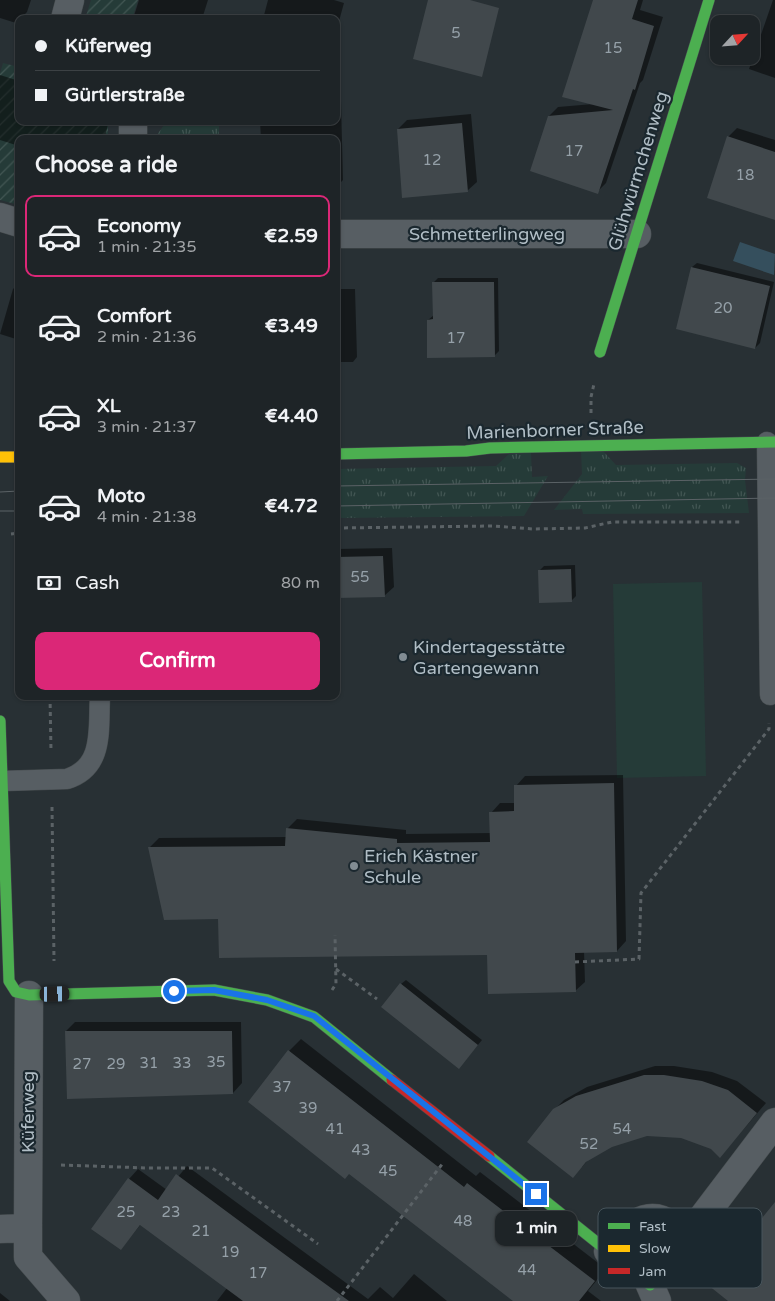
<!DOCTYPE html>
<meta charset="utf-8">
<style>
:root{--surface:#1e2427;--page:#262c2f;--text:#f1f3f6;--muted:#a1a4a7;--line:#3c4144;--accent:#db2777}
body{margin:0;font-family:"Varela Round",sans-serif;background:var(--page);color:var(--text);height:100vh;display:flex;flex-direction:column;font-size:19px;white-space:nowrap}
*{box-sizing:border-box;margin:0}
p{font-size:16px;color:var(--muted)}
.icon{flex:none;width:28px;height:28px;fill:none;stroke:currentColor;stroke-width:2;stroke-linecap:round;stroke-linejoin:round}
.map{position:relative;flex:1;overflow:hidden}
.side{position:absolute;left:15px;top:135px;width:325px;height:565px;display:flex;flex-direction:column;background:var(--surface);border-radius:10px;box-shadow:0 1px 4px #0004,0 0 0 1px var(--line)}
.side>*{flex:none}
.banner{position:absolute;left:15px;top:15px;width:325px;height:110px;border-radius:10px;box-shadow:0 1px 4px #0004,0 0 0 1px var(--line);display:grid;align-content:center;height:110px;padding:0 20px;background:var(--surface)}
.needle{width:32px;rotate:64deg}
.fabs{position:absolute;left:710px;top:15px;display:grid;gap:10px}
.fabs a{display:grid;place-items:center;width:50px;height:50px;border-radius:10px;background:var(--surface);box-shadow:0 1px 4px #0004,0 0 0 1px var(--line);font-size:25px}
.end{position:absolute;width:22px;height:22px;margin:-11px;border:6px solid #1a73e8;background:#fff;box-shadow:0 0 0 2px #fff}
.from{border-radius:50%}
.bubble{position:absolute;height:35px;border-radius:10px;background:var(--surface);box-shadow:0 1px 4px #0004,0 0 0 1px var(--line);font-size:16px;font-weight:700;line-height:35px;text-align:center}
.car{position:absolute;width:15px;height:30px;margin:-15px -8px;border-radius:6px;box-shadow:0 0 4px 1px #0007;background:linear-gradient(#222 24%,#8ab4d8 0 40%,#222 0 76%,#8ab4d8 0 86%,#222 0)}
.banner b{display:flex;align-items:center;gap:18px;height:48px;font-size:19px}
.banner b+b{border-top:1px solid var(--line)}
.banner i{width:12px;height:12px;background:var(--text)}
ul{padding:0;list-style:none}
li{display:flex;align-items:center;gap:15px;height:82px;margin:0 10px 8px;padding:0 10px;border:2px solid transparent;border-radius:10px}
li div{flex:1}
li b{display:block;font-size:19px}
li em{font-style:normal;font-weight:700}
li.current{border-color:var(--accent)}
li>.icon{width:45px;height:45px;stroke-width:1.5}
h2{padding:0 20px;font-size:22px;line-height:60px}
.pay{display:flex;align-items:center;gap:12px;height:55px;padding:0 20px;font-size:19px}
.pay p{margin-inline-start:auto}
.cta{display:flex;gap:10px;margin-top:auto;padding:10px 20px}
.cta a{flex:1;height:58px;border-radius:10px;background:var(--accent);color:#fff;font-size:20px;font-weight:700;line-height:58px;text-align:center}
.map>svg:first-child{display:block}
.grass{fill:url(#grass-tufts)}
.garden{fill:url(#garden-furrows)}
.pitch{fill:#253b38}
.water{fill:#354f5d}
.shadow{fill:#0007}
.building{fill:#41484c}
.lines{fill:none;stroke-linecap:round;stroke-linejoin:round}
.lane-casing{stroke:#464c4f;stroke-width:21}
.street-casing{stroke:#464c4f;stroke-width:29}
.fast-casing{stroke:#464c4f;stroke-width:12}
.slow-casing{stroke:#464c4f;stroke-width:12}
.jam-casing{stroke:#464c4f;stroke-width:12}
.path{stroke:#5b6266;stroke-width:3;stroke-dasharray:4 4;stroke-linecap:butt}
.lane{stroke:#575e63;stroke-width:20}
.street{stroke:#575e63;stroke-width:28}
.fast{stroke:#4caf50;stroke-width:11}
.slow{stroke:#ffc107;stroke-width:11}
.jam{stroke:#c62828;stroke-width:11}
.tram{stroke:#5b6266;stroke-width:1}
.route{stroke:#1a73e8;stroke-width:6}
.poi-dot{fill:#818c93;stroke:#1b282f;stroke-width:2}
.labels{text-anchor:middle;stroke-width:4.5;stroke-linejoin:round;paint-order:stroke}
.number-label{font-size:15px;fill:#95a0a8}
.street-label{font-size:18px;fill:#b1bec6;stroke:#1b282f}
.poi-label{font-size:18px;fill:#b1bec6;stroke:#1b282f;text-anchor:start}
.key{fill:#1b282f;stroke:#48555c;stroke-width:1}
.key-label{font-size:14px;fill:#b1bec6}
</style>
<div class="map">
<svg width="775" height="1301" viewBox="0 0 775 1301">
<defs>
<pattern id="grass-tufts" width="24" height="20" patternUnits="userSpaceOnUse" patternTransform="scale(1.25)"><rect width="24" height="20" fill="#253b38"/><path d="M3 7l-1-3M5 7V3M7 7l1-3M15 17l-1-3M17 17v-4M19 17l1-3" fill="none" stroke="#425653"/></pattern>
<pattern id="garden-furrows" width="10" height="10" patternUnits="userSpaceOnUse" patternTransform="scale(1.25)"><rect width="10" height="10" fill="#253b38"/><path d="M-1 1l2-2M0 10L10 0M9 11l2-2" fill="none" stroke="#425653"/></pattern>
</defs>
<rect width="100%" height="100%" fill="#283034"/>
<path class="grass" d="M173 121H219V139H154L164 125Z
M581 451 604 452 616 465 737 463 746 468 745 480 749 513 583 514 582 509 554 510 582 474Z
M531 453 532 477 548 476 524 516 336 518V469L496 466 509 454Z"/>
<path class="garden" d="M91 0H138L132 19H85Z
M3 63 19 67V121H108V139H19V205L0 200V73Z"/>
<path class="pitch" d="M702 582 706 776 617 778 613 584Z"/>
<path class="water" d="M740 242 775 254 774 275 733 261Z"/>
<path class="shadow" d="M0 0H31L27 12 16 23 0 18Z
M139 0H208L202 19H133Z
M268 0H334L344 3 336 32V19H263Z
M594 0H643L640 10 663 17 643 80 640 83 606 183 597 192 549 116 558 107 593 104Z
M773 0H775V78L749 69Z
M0 75 19 81V121H109L105 136 102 139H19V146L0 140Z
M336 102H341L343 180 336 187V139H261L260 121H336Z
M471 114 477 182 467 191 398 129 407 120Z
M737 128 775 140V219L728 137Z
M19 160V172L15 171Z
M697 263 774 282 760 343 755 348 692 267Z
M438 278H498L499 351 494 356 428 320 434 315 433 283Z
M19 283V340L0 334 13 289Z
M336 289H355L357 357 353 362H336Z
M392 548 394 587 384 596 336 597V549Z
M575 565 576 596 571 601 539 571 544 566Z
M623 775 626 941 617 951H584L585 982 575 991 488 954 220 918 150 847 159 838 287 837 288 828 297 819 406 830V834L491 833V813L500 803H516V786L525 776Z
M406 980 482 1040 463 1063 401 984Z
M75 1022H241L242 1083 233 1093 66 1031Z
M301 1039 476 1176 480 1172 606 1269 588 1291 601 1301H516L289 1051Z
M655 1066H674L712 1072 737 1081 766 1103 720 1157 712 1148 681 1137 647 1134 611 1146 588 1160 582 1167 554 1110 564 1100 587 1087Z
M187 1166 368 1299 380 1287 393 1298 414 1274 447 1301H217L227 1288 141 1224 121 1249 129 1179 138 1169 167 1190Z
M0 1293 10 1301H0Z"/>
<path class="building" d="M428 0H470L499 8 482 77 413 59Z
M593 0H638L632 19 654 26 635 90 633 89 598 194 530 171 548 116 613 110 562 97Z
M462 123 468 192 402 198 397 129Z
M727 136 775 152V220L707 198Z
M691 267 770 286 755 349 676 329Z
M432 282H494L495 357 427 358V320L433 319Z
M383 556 385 597 336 598V557Z
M571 569 572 602 539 603 538 570Z
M614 783 617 952 575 953 576 992 488 994 487 955 219 958 218 919 164 920 148 847 285 846 286 828 397 839V843L490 842 489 812 514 811V785Z
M400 983 478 1045 459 1069 381 1007Z
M65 1031H232L233 1094 67 1099Z
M288 1050 464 1187 467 1183 595 1281 579 1301H513L349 1174 345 1179 248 1102Z
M644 1075H664L702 1081 728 1090 757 1113 720 1158 711 1149 681 1138 647 1136 612 1147 586 1162 573 1178 527 1142 553 1109 576 1096Z
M176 1174 291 1259 349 1301H243L140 1225 121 1250 91 1229 128 1178 158 1200Z
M775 1202V1301H728L708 1285Z"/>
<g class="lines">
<g class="lane-casing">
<path id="lane" d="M767 442 770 695
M2 781 67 779C105 767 98 728 100 696"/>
</g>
<g class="street-casing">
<path id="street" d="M65 19 70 0
M133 139V121
M0 217 19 223
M336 234H637
M28 1228V1257L66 1301
M0 1229 28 1228 29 995
M687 1238 775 1122
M608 1251C624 1230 645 1206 672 1225 677 1228 682 1234 687 1238L650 1285 657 1301"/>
</g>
<g class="fast-casing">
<path id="fast" d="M600 352 709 0
M336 454 466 451 490 448 775 442
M0 721 9 981 16 992 29 995 214 990 267 1000 314 1017 392 1080
M489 1156 650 1285"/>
</g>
<g class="slow-casing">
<path id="slow" d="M0 457H19"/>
</g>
<g class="jam-casing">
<path id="jam" d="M392 1080 489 1156"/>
</g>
<path class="path" d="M591 413V397L594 384
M336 528 493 526 533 529 585 528 612 522H740
M11 534 19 533
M50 696 51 751
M52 807 54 961
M575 962 639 959 641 893 769 729V723
M336 969 377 999
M332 990 336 984 335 935
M61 1165 147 1168H212L318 1244
M337 1301 443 1163"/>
<use href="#lane" class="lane"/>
<use href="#street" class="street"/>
<use href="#fast" class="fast"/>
<use href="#slow" class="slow"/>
<use href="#jam" class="jam"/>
<path class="tram" d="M336 486 775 479
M0 492 19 491
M336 506 775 498
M0 511H19"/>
</g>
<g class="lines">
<path class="route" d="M174 991 214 990 267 1000 314 1016 536 1194"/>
</g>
<g class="poi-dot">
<circle cx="403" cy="657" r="5"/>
<circle cx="354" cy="866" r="5"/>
</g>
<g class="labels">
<g class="number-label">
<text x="456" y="38">5</text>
<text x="613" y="53">15</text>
<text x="574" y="156">17</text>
<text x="432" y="165">12</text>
<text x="745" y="180">18</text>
<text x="723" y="313">20</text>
<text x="456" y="343">17</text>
<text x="360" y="582">55</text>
<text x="216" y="1067">35</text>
<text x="149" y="1068">31</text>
<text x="182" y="1068">33</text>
<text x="82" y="1069">27</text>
<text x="116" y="1069">29</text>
<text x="282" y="1092">37</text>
<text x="308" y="1113">39</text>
<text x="335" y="1134">41</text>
<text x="622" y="1134">54</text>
<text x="589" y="1149">52</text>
<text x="361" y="1155">43</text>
<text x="388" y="1176">45</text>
<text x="126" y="1217">25</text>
<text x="171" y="1217">23</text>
<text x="463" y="1226">48</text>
<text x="201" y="1236">21</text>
<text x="230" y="1257">19</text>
<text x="527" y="1275">44</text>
<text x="258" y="1278">17</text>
</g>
<g class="street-label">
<text transform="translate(638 171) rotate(-73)" y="6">Glühwürmchenweg</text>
<text x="487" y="240">Schmetterlingweg</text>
<text transform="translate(555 430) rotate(-2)" y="6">Marienborner Straße</text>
<text transform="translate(28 1112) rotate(-90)" y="6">Küferweg</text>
</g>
<g class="poi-label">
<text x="413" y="653">Kindertagesstätte<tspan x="413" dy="21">Gartengewann</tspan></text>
<text x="364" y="862">Erich Kästner<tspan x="364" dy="21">Schule</tspan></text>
</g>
</g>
<rect x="598" y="1208" width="164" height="80" rx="8" class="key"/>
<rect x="608" y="1223" width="22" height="6" fill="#4caf50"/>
<rect x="608" y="1245" width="22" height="7" fill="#ffc107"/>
<rect x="608" y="1268" width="22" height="6" fill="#c62828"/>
<g class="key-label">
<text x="639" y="1231">Fast</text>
<text x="639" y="1253">Slow</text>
<text x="639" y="1276">Jam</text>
</g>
</svg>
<div class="fabs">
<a><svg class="needle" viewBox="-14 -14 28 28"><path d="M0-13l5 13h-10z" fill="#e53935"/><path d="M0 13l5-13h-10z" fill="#a1a4a7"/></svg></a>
</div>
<i class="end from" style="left:174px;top:991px"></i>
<i class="end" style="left:536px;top:1194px"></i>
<div class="bubble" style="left:495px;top:1211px;width:82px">1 min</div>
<i class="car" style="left:55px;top:994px;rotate:89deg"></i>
<div class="banner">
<b><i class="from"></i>Küferweg</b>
<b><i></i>Gürtlerstraße</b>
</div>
<section class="side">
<h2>Choose a ride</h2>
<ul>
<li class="current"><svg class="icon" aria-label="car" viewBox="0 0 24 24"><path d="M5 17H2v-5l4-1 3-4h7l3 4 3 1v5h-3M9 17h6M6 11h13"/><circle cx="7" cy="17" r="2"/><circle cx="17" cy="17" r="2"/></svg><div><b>Economy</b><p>1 min · 21:35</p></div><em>€2.59</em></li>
<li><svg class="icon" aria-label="car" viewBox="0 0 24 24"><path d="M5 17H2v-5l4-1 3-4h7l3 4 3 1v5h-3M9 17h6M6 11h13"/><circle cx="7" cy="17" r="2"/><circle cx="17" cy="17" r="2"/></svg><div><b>Comfort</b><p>2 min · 21:36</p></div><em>€3.49</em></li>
<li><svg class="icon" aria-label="car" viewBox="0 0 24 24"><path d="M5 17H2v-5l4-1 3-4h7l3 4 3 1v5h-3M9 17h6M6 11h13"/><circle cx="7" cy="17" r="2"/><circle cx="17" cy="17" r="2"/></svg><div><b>XL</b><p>3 min · 21:37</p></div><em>€4.40</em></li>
<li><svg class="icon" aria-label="car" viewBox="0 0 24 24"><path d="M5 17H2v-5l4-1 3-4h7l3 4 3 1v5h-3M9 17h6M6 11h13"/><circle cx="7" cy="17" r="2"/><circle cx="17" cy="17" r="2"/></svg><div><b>Moto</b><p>4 min · 21:38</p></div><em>€4.72</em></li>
</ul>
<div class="pay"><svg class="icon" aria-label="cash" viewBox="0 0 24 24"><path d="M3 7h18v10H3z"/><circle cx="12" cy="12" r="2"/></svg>Cash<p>80 m</p></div>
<div class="cta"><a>Confirm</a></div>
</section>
</div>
